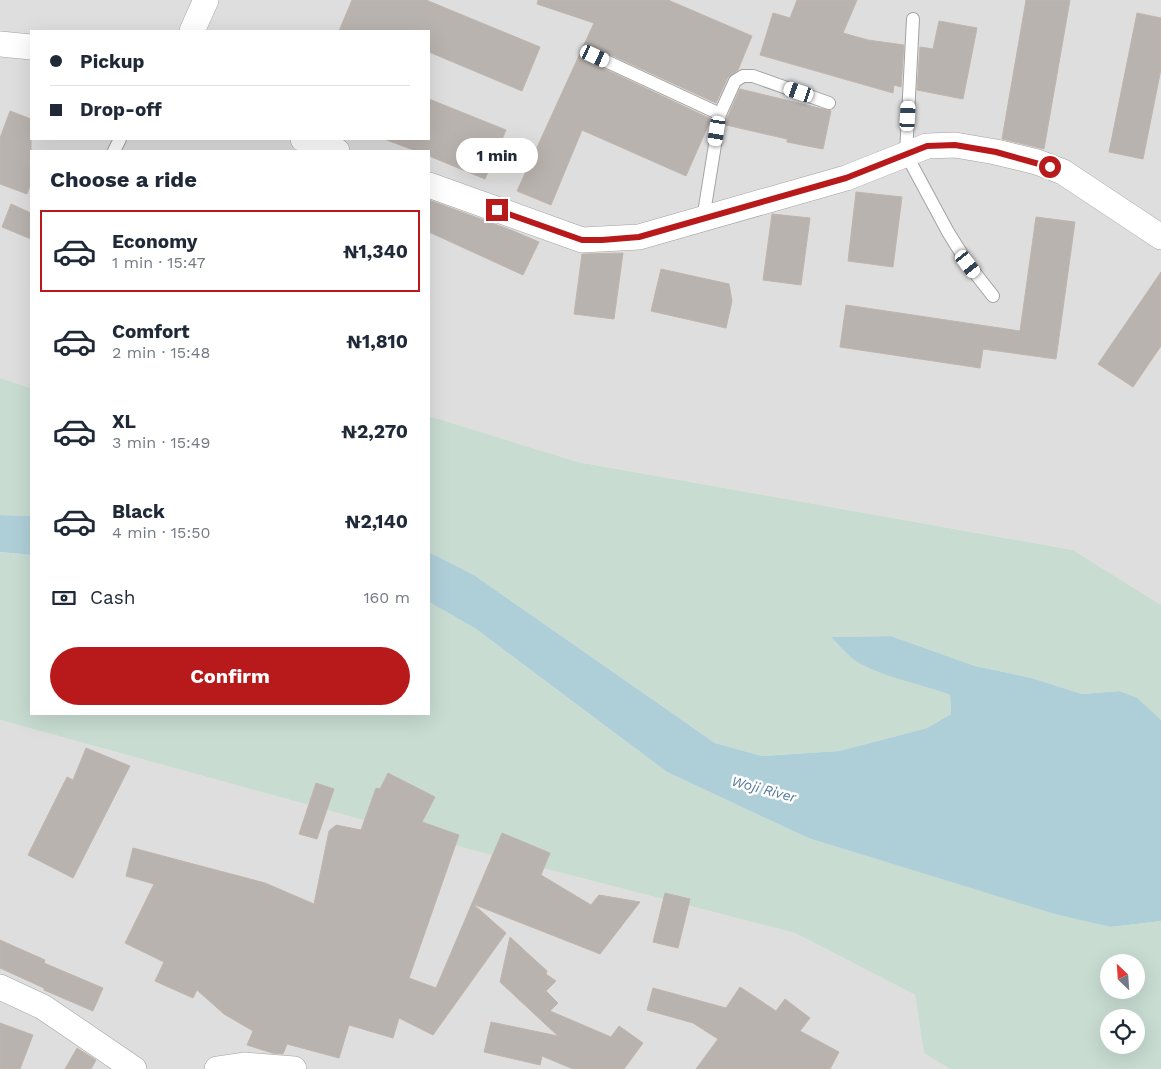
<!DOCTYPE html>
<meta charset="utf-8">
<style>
:root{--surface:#fff;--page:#f2f2f3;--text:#1f2937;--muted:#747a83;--line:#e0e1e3;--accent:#b81a1b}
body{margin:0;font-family:"Work Sans",sans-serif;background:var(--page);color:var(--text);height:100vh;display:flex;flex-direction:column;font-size:19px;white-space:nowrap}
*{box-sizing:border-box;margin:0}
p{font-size:16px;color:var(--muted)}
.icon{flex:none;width:28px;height:28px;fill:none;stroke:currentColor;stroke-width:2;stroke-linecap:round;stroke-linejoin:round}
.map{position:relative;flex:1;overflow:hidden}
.details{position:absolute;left:30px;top:150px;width:400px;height:565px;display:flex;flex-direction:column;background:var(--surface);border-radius:0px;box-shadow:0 5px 20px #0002}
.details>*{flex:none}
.banner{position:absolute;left:30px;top:30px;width:400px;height:110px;border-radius:0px;box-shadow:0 5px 20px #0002;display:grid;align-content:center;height:110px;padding:0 20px;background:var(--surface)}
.needle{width:32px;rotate:335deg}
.buttons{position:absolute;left:1100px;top:954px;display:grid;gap:10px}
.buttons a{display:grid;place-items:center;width:45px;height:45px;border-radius:50%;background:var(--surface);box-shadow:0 5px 20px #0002;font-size:25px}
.end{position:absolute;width:22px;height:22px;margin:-11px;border:6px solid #b81a1b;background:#fff;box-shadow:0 0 0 2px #fff}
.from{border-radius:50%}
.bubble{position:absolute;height:35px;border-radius:18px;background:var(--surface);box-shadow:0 5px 20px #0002;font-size:16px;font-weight:700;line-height:35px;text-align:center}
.car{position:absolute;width:15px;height:30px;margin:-15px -8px;border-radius:6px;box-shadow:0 0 4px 1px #0007;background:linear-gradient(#fff 24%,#345 0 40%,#fff 0 76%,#345 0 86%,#fff 0)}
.banner b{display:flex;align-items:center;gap:18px;height:48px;font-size:19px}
.banner b+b{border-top:1px solid var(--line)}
.banner i{width:12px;height:12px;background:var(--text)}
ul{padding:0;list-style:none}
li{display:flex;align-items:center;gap:15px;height:82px;margin:0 10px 8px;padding:0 10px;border:2px solid transparent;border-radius:0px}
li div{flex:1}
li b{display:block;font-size:19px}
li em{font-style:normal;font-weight:700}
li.current{border-color:var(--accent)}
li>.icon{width:45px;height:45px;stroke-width:1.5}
h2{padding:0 20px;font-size:22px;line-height:60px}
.pay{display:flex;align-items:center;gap:12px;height:55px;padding:0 20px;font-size:19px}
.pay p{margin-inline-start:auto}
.primary-button{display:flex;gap:10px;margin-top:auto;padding:10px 20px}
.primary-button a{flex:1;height:58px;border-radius:30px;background:var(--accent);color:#fff;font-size:20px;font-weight:700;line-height:58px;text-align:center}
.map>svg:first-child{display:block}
.residential{fill:#dfdede;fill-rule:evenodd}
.wetland{fill:#c8dcd2;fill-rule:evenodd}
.water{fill:#afcfd8}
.building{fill:#b9b3af;stroke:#c0b5ad}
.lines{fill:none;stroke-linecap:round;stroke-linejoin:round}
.lane-casing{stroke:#a2a2a2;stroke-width:14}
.street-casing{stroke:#a2a2a2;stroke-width:26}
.lane{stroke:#fff;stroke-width:12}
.street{stroke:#fff;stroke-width:25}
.route{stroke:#b81a1b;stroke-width:6}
.labels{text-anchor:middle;stroke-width:5;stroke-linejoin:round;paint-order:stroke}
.water-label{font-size:14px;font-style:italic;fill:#547a9e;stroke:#fff}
</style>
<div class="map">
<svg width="1161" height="1069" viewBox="0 0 1161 1069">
<rect width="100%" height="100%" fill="#f0ede9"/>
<path class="residential" d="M0 0H1161V605L1073 550 578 462 429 416V151H31V388L0 378ZM31 31H429V139H31Z
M0 720 457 846 795 933 915 995 924 1052 950 1069H0Z"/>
<path class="wetland" d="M0 378 31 388V516L0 515Z
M429 416 578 462 1073 550 1161 605V720L1119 691 1082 694 1032 678 975 666 891 636 832 637 927 686 950 695 951 714 927 728 839 751 762 756 715 743 474 575 429 552Z
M0 552 31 555V714H429V602L476 629 667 772 808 838 982 891 1111 927 1161 921V1069H950L924 1053 915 995 795 933 457 846 0 720ZM1109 962H1136V990H1109ZM1109 1018H1136V1045H1109Z"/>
<path class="water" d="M0 515 31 516V555L0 552Z
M429 552 474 575 715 743 762 756 839 751 927 728 951 714 950 695C920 683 888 679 859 663 849 657 839 645 831 637L891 636 975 666 1032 678 1082 694 1119 691 1137 698 1161 720V921L1111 927 1055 914 808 838 667 772 476 629 429 602Z"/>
<path class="building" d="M352 0H426L540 47 522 91 429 52V31H339Z
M538 0H668L752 36 738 70 728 77 716 103 598 49 594 48 588 52 587 57 592 63 711 119 686 176 582 130 551 205 517 191 594 23 537 4Z
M797 0H857L843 33 868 40 904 45 901 87 894 85 893 93 760 55 773 13 790 18Z
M1026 0H1070L1044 149 1002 139Z
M1137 13 1161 18V69L1143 159 1109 152Z
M939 21 977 28 963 99 917 90 920 47 933 49Z
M740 89 831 111 823 149 787 142V139L726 125 728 116Z
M429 99 506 130 485 179 429 156V151H416L387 140 429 139Z
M10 111 31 119V183L27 194 0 184V138Z
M856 192 902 197 893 267 848 261Z
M429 200 511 230 539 242 523 275 429 232Z
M11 204 31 213V239L2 227Z
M772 214 810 218 801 285 763 280Z
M1036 217 1075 222 1056 359 983 349 980 368 840 347 846 305 1020 331Z
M623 253 614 319 574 314 582 254Z
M661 269 729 284 732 301 726 328 651 311Z
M1161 272V346L1133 387 1098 364Z
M86 748 130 766 73 878 28 855 67 777 73 780Z
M388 773 435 797 422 822 459 835 409 978 436 988 502 833 550 853 541 875 591 905 599 895 640 902 600 954 473 904 506 933 433 1035 399 1018 393 1038 349 1025 339 1058 287 1044 283 1054 272 1053 247 1045 253 1031 224 1014 197 990 193 998 155 981 164 962 125 943 154 884 126 876 133 848 265 883 314 904 329 831 336 825 361 830 376 788 380 789Z
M316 783 334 789 317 839 299 834Z
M665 893 690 899 678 948 653 942Z
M510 937 547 971 546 974 556 981 546 991 558 1003 550 1011 611 1037 619 1026 643 1043 624 1069H573L542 1056 540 1065 484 1052 491 1022 558 1036 500 982Z
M0 940 45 960 44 963 103 988 93 1011 44 990V988L0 968Z
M740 987 776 1011 785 999 810 1018 800 1031 839 1052 830 1069H696L718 1039 693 1023 647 1010 653 988 726 1008Z
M0 1023 33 1035 20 1069H0Z
M77 1048 96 1060 91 1069H65Z"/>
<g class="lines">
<g class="lane-casing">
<path id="lane" d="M913 19 906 154 948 232 968 264 993 296
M595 56 720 114
M114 151 120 139
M703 219 720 114 735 81 743 76H753L829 103"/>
</g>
<g class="street-casing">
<path id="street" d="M192 31 206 0
M0 44 31 47
M303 139 337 151
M429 185 582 240 639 237 846 178 927 146 955 145 996 152 1037 162 1063 172 1161 237
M0 987 43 1007 134 1069
M217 1069 244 1065 294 1069"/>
</g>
<use href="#lane" class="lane"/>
<use href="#street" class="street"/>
</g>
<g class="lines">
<path class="route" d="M497 210 582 240H602L639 237 846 178 927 146 955 145 996 152 1050 167"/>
</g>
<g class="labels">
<g class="water-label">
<text transform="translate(764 789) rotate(15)" y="5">Woji River</text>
</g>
</g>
</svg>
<div class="buttons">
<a><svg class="needle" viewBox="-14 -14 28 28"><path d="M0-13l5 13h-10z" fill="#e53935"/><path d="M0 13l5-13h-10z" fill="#747a83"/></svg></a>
<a><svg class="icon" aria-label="locate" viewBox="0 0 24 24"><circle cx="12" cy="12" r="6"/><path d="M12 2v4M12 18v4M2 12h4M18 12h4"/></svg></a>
</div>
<i class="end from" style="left:1050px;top:167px"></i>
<i class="end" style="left:497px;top:210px"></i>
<div class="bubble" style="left:456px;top:138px;width:82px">1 min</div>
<i class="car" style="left:595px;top:56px;rotate:115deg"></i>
<i class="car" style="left:799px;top:92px;rotate:289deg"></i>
<i class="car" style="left:908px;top:116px;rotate:3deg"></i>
<i class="car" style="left:717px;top:131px;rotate:189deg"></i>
<i class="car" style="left:968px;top:264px;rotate:143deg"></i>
<div class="banner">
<b><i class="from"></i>Pickup</b>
<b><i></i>Drop-off</b>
</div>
<section class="details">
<h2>Choose a ride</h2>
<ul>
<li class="current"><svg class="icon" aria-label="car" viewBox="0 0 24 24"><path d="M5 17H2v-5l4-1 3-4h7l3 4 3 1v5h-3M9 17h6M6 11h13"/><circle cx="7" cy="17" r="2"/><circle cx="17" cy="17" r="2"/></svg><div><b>Economy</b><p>1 min · 15:47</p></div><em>₦1,340</em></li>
<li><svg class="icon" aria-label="car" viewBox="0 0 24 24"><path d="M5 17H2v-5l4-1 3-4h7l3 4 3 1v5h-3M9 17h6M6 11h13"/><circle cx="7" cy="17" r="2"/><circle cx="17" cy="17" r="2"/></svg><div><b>Comfort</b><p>2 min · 15:48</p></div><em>₦1,810</em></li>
<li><svg class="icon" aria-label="car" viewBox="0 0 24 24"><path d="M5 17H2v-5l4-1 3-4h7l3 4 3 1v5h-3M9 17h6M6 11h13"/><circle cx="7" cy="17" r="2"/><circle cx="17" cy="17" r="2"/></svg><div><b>XL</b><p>3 min · 15:49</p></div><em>₦2,270</em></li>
<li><svg class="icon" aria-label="car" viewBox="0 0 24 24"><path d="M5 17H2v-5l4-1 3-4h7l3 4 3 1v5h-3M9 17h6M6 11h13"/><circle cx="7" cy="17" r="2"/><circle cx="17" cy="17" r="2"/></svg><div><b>Black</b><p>4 min · 15:50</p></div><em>₦2,140</em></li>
</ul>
<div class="pay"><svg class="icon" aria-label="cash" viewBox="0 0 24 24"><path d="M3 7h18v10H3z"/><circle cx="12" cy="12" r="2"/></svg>Cash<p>160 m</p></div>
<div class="primary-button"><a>Confirm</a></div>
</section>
</div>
